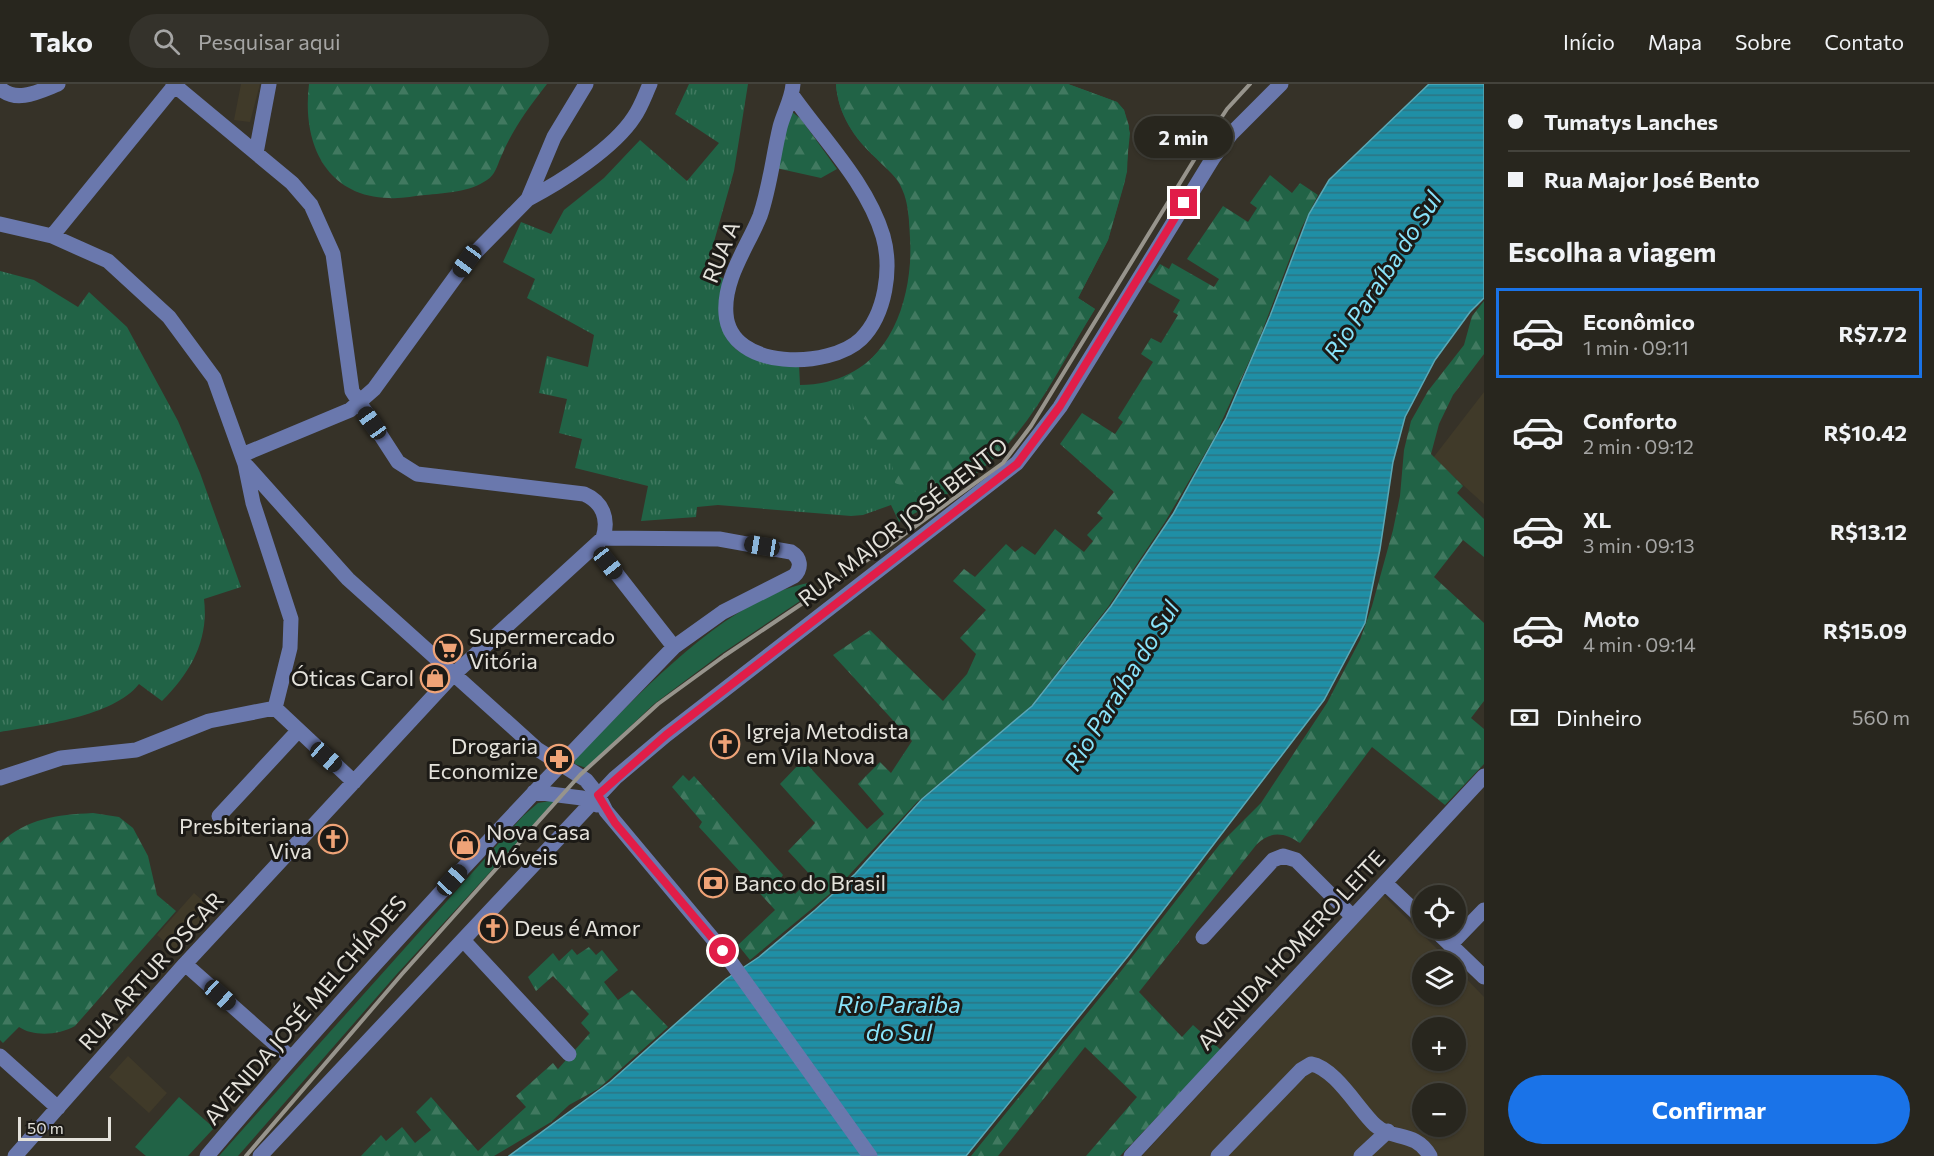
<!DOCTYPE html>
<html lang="pt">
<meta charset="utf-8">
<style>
:root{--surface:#28261e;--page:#34322b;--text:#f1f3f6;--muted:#a5a5a4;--line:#44433c;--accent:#1a73e8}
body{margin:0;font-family:Commissioner,sans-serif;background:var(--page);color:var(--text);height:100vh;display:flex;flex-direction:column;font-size:22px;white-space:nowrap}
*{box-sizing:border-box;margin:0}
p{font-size:20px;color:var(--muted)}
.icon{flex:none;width:33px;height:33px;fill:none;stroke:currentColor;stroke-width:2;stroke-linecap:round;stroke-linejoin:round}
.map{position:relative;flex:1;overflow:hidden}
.side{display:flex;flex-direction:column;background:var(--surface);width:450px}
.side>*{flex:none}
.top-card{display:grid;align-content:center;height:132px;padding:0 24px;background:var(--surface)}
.tools{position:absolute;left:1412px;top:801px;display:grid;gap:12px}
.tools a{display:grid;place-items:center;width:54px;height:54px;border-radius:50%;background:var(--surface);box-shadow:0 2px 4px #0004,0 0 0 2px var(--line);font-size:30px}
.scale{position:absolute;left:18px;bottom:15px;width:93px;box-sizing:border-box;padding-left:6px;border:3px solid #e4e2db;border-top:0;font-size:16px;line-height:21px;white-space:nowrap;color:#e4e2db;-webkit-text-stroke:4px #1c1a16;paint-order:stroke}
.end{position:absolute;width:27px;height:27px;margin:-14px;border:8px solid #e11d48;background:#fff;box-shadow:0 0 0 3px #fff}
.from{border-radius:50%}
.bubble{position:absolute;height:42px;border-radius:21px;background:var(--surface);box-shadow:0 2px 4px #0004,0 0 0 2px var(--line);font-size:20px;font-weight:700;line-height:42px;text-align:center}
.car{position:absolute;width:18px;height:36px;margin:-18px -9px;border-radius:8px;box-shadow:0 0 4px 2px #0007;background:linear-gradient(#222 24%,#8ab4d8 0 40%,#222 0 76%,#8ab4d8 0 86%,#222 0)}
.top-card b{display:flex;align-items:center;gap:21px;height:57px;font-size:22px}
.top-card b+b{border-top:2px solid var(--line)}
.top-card i{width:15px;height:15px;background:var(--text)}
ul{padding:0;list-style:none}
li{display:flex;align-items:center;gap:18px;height:90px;margin:0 12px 9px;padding:0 12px;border:3px solid transparent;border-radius:0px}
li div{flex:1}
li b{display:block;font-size:22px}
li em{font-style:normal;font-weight:700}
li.current{border-color:var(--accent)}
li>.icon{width:54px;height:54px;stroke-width:1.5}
h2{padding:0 24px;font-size:27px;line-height:72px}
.pay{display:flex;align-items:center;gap:15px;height:66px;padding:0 24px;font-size:22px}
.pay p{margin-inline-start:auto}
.primary-button{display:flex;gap:12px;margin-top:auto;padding:12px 24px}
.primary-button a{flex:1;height:69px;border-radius:36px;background:var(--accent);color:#fff;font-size:24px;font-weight:700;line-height:69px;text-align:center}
header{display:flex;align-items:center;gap:36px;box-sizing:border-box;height:84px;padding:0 30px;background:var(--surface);border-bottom:2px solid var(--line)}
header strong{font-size:28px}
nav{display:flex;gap:33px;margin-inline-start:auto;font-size:21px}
.search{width:420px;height:54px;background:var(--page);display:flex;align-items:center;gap:15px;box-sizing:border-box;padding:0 21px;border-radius:33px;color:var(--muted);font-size:22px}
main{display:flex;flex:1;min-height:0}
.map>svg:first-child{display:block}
.built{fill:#403a29;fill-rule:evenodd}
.grass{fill:url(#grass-tufts)}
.forest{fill:url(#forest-firs)}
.park{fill:#216346}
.water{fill:url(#water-rules);stroke:#5aa8b6;stroke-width:1.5}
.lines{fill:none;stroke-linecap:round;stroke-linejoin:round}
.minor{stroke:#6a78ad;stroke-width:15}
.rail{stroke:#97948c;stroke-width:4}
.route{stroke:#e11d48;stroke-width:8}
.labels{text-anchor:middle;stroke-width:6;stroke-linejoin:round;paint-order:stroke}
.street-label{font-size:22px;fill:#e4e2db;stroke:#1c1a16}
.poi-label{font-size:22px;fill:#e4e2db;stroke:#1c1a16;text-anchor:start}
.water-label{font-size:24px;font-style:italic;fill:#89e4fb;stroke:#1c1a16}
</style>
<header>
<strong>Tako</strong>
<div class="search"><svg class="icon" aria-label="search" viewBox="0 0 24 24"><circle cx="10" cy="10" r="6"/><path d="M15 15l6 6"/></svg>Pesquisar aqui</div>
<nav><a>Início</a><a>Mapa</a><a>Sobre</a><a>Contato</a></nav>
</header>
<main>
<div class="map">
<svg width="1484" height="1072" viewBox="0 0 1484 1072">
<defs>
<pattern id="grass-tufts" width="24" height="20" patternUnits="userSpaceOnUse" patternTransform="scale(1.5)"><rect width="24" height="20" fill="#216346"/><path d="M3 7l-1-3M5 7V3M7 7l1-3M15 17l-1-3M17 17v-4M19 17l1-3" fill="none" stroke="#417960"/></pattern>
<pattern id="forest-firs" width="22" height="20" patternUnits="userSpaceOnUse" patternTransform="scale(1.5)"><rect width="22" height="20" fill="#216346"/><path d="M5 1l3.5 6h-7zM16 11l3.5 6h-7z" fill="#417960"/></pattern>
<pattern id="water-rules" width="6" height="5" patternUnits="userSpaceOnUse" patternTransform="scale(1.5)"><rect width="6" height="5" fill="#1f8fa6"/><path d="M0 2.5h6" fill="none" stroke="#2c7583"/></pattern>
</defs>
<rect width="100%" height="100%" fill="#363228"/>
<path class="built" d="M241 0H260L250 38 234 36Z
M1484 308V420L1433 374Z
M194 809 212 825 176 868 157 851Z
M1383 811 1449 877 1422 878V910H1455V883L1484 913V1072H1142ZM1422 944H1455V976H1422ZM1422 1010H1455V1042H1422Z
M128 972 167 1009 149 1029 109 993Z"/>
<path class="grass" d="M689 0H748L734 87 706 186 726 196C726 272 722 270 799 280L800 301C882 300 916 228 910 154 909 138 909 120 902 105 897 92 885 83 876 74 854 54 838 30 836 0H1068L1117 18 1124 26 1130 49 1125 97 1108 156 1078 214 1095 225C1067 270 1043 321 1008 360 979 393 936 418 899 438L891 421 863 431 851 432 718 421 697 423 696 433 641 437 648 402 575 384 582 355 559 349 567 315 539 309 547 272 588 283 594 251 527 214 535 195 503 178 521 138 551 150 564 126 604 94 640 56 687 97 719 59 675 30Z
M0 187 34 196 78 223 89 208 127 243 178 337 200 389 241 503 204 515C209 556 191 588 162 617L139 600C113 633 40 641 0 648Z"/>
<path class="forest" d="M309 0H547C529 23 512 46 501 73 497 82 495 91 487 96 470 108 445 109 425 111 413 112 401 115 389 114 324 112 302 57 309 0Z
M836 0H1068L1117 18 1124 26 1129 42 1127 88 1108 156 1078 214 1095 225 1028 333 1006 362 929 421 919 409 895 399 891 374 881 368 867 337 855 329 848 301 840 296C898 270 914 204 910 145 909 131 908 113 901 101 894 90 884 83 876 74 854 54 838 30 836 0Z
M791 27 801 35 837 85 821 94 776 84Z
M1270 91 1292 109 1300 99 1318 111 1301 145 1258 258 1214 354 1165 438 1108 523 1031 622 917 718 838 803 750 876 738 861 775 826 699 743 702 738 672 703 683 691 689 697 694 692 783 791 781 794 795 810 800 805 804 808 815 796 788 767 815 739 780 700 803 676 867 745 884 730 858 700 880 678 891 689 912 657 833 571 870 546 943 617 967 590 976 570 960 554 986 526 953 497 964 485 975 493 1006 460 1015 468 1022 462 1035 471 1055 445 1084 468 1093 457 1087 451 1103 434 1097 429 1114 408 1060 360 1082 329 1115 350 1123 338 1118 334 1153 278 1141 270 1151 254 1161 259 1178 231 1173 228 1180 216 1148 198 1160 180 1169 185 1172 179 1214 203 1219 195 1187 175 1223 122 1248 138 1257 124 1250 119Z
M1484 217V270L1453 311 1439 340 1431 370 1463 402 1457 409 1484 435V473L1463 456 1434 493 1484 539V617L1471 634 1484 645V680L1445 721 1372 663 1300 759C1285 749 1272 746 1257 760L1139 908 1182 953 1193 941 1221 966 1120 1072H1086L1137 1013 1085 963 998 1072H971L1111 900 1220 760 1261 719 1327 619 1360 556 1372 522 1393 446 1400 412 1404 366 1411 337 1428 307 1464 261 1472 232Z
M93 729 119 733 133 744 148 772 157 811 176 827 75 942C59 951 34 953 19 943L3 959 0 956V759C29 734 55 731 93 729Z
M589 863 596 871 602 866 618 886 604 898 618 916 632 906 668 943 598 1005 569 1021 551 1038 494 1072H361L381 1051 386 1057 402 1043 415 1059 431 1046 416 1028 431 1013 478 1067 526 1023 516 1012 553 979 558 985 590 949 581 939 589 930 553 892 536 907 528 893 553 869 559 877 572 865 577 871Z"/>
<path class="park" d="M808 499 813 502 812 509 721 570 654 620 586 684 575 680 574 676C633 617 724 515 808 499Z
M556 716 396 891 238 1072H219L523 732 538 719Z
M179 1013 214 1044 188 1072H146L135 1063Z"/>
<path class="water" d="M1429 0H1484V214L1470 228 1435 276 1405 333 1393 378 1380 465 1365 539 1324 616 1129 871 966 1072H509L610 998 726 895 759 873 815 826 855 790 922 715 1032 622 1111 522 1173 430 1226 334 1270 232 1309 130 1329 96Z"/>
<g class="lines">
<path class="minor" d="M173 0 292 99 311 121 333 170 352 307 398 378 417 390 584 410C603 418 609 435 603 454
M0 4C16 20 40 7 58 0
M792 11C823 55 867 99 883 152 892 184 886 230 861 255 830 285 730 287 726 230 723 195 748 162 760 132 770 103 773 72 780 43 784 28 792 15 793 0
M256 69 269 0
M528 115C561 98 614 64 634 33 641 23 645 11 650 0
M0 140 52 152 108 177 169 233 214 294 245 380 348 495 537 665 586 696 598 711 606 727 723 867 870 1072
M52 152 175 1
M242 371 350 326 374 305 467 177 528 115 554 53 586 0
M245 380 253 419 291 535 290 564 275 624
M595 462 674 563
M275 624 354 698
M0 694 61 674 136 666 209 637 275 624
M534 708 582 714 597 721
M219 732 297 648
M1385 799 1422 834
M1433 844 1484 893
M1203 853 1273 776 1283 772 1296 776 1353 833
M463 856 569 970
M1450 861 1484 826
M185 880 290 973
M0 972 58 1024
M15 1072 185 880 452 592 603 454
M207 1072C356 896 513 728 674 563L723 528 794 492C802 484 801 474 791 468L719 455 603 454
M260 1072 615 694 666 651 1017 379 1060 323 1213 74 1231 50 1281 0
M1131 1072 1484 692
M1218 1072 1301 986 1311 980C1335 984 1358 1025 1375 1041 1392 1057 1415 1046 1430 1072
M1361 1072 1388 1047"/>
<path class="rail" d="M246 1072 402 890 580 691 658 620 724 572 891 460 1003 379 1031 342 1202 63 1227 25 1250 0"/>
</g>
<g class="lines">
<path class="route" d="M723 867 615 739 598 711 666 651 1017 380 1060 322 1184 119"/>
</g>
<defs>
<g id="supermarket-ring" transform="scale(1.5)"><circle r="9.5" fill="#1c1a16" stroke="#efa377" stroke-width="1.5"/><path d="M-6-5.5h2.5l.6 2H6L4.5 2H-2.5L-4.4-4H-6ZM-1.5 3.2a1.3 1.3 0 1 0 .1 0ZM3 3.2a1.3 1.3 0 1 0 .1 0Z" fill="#efa377"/></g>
<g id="shop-ring" transform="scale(1.5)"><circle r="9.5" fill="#1c1a16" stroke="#efa377" stroke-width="1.5"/><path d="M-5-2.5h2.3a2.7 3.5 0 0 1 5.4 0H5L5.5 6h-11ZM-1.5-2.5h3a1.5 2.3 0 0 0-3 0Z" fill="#efa377"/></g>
<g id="church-ring" transform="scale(1.5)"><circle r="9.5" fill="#1c1a16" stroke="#efa377" stroke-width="1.5"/><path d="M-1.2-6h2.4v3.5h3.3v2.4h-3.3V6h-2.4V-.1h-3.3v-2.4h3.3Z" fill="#efa377"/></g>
<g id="pharmacy-ring" transform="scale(1.5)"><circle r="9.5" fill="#1c1a16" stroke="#efa377" stroke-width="1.5"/><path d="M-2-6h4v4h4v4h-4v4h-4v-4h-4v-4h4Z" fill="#efa377"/></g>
<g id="bank-ring" transform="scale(1.5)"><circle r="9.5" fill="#1c1a16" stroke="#efa377" stroke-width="1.5"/><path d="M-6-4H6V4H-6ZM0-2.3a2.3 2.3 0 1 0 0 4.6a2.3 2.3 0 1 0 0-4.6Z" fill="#efa377"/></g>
</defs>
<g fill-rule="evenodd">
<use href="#supermarket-ring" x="448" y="565"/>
<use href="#shop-ring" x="435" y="594"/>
<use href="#church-ring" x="725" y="660"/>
<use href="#pharmacy-ring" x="559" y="675"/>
<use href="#church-ring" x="333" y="755"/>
<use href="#shop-ring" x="465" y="761"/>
<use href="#bank-ring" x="713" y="799"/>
<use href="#church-ring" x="493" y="844"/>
</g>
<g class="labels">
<g class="street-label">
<text transform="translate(721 168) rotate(-68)" y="8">RUA A</text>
<text transform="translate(903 438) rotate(-38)" y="8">RUA MAJOR JOSÉ BENTO</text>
<text transform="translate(1291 866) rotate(-47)" y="8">AVENIDA HOMERO LEITE</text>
<text transform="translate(151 887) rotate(-48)" y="8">RUA ARTUR OSCAR</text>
<text transform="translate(305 926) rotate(-49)" y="8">AVENIDA JOSÉ MELCHÍADES</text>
</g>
<g class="poi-label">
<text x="469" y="560">Supermercado<tspan x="469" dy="25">Vitória</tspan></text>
<text x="414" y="602" text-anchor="end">Óticas Carol</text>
<text x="746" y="655">Igreja Metodista<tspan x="746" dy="25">em Vila Nova</tspan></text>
<text x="538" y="670" text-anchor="end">Drogaria<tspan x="538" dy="25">Economize</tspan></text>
<text x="312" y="750" text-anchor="end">Presbiteriana<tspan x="312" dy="25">Viva</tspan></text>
<text x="486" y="756">Nova Casa<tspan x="486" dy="25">Móveis</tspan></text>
<text x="734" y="807">Banco do Brasil</text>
<text x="514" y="852">Deus é Amor</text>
</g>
<g class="water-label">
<text transform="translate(1383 192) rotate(-57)" y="8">Rio Paraíba do Sul</text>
<text transform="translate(1122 602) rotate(-58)" y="8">Rio Paraíba do Sul</text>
<text x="899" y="929">Rio Paraiba<tspan x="899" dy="28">do Sul</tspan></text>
</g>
</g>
</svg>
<div class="tools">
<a><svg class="icon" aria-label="locate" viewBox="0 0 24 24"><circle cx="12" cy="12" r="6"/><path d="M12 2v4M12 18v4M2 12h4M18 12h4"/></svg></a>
<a><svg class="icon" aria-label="layers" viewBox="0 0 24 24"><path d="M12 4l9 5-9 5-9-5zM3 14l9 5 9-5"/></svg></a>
<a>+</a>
<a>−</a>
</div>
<div class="scale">50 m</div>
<i class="end from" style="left:723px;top:867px"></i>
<i class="end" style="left:1184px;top:119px"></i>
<div class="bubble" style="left:1134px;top:32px;width:99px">2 min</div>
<i class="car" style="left:467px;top:177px;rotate:216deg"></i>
<i class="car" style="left:372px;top:339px;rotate:325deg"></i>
<i class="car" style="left:762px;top:462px;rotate:280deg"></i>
<i class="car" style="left:608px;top:479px;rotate:142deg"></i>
<i class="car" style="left:326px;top:673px;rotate:131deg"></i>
<i class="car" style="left:452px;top:796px;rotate:43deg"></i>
<i class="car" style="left:220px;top:911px;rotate:132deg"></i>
</div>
<section class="side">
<div class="top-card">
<b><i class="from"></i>Tumatys Lanches</b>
<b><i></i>Rua Major José Bento</b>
</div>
<h2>Escolha a viagem</h2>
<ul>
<li class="current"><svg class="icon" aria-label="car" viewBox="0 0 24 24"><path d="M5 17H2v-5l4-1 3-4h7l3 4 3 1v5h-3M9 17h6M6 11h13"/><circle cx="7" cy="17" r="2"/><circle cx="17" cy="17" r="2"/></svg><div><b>Econômico</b><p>1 min · 09:11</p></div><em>R$7.72</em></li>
<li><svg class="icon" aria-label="car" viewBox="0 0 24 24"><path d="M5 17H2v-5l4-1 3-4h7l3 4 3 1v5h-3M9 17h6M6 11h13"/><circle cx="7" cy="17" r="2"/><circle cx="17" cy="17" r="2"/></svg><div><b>Conforto</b><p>2 min · 09:12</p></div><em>R$10.42</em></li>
<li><svg class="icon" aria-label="car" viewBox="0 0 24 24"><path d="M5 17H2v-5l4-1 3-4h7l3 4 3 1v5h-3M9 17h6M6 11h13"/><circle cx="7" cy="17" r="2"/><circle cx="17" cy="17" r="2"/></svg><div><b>XL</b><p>3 min · 09:13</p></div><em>R$13.12</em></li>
<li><svg class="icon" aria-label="car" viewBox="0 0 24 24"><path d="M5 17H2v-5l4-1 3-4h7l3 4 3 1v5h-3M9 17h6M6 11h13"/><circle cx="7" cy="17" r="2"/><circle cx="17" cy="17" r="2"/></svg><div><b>Moto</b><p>4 min · 09:14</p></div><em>R$15.09</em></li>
</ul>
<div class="pay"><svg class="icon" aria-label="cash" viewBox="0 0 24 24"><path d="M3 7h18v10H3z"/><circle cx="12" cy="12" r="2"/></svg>Dinheiro<p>560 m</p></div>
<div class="primary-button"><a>Confirmar</a></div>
</section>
</main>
